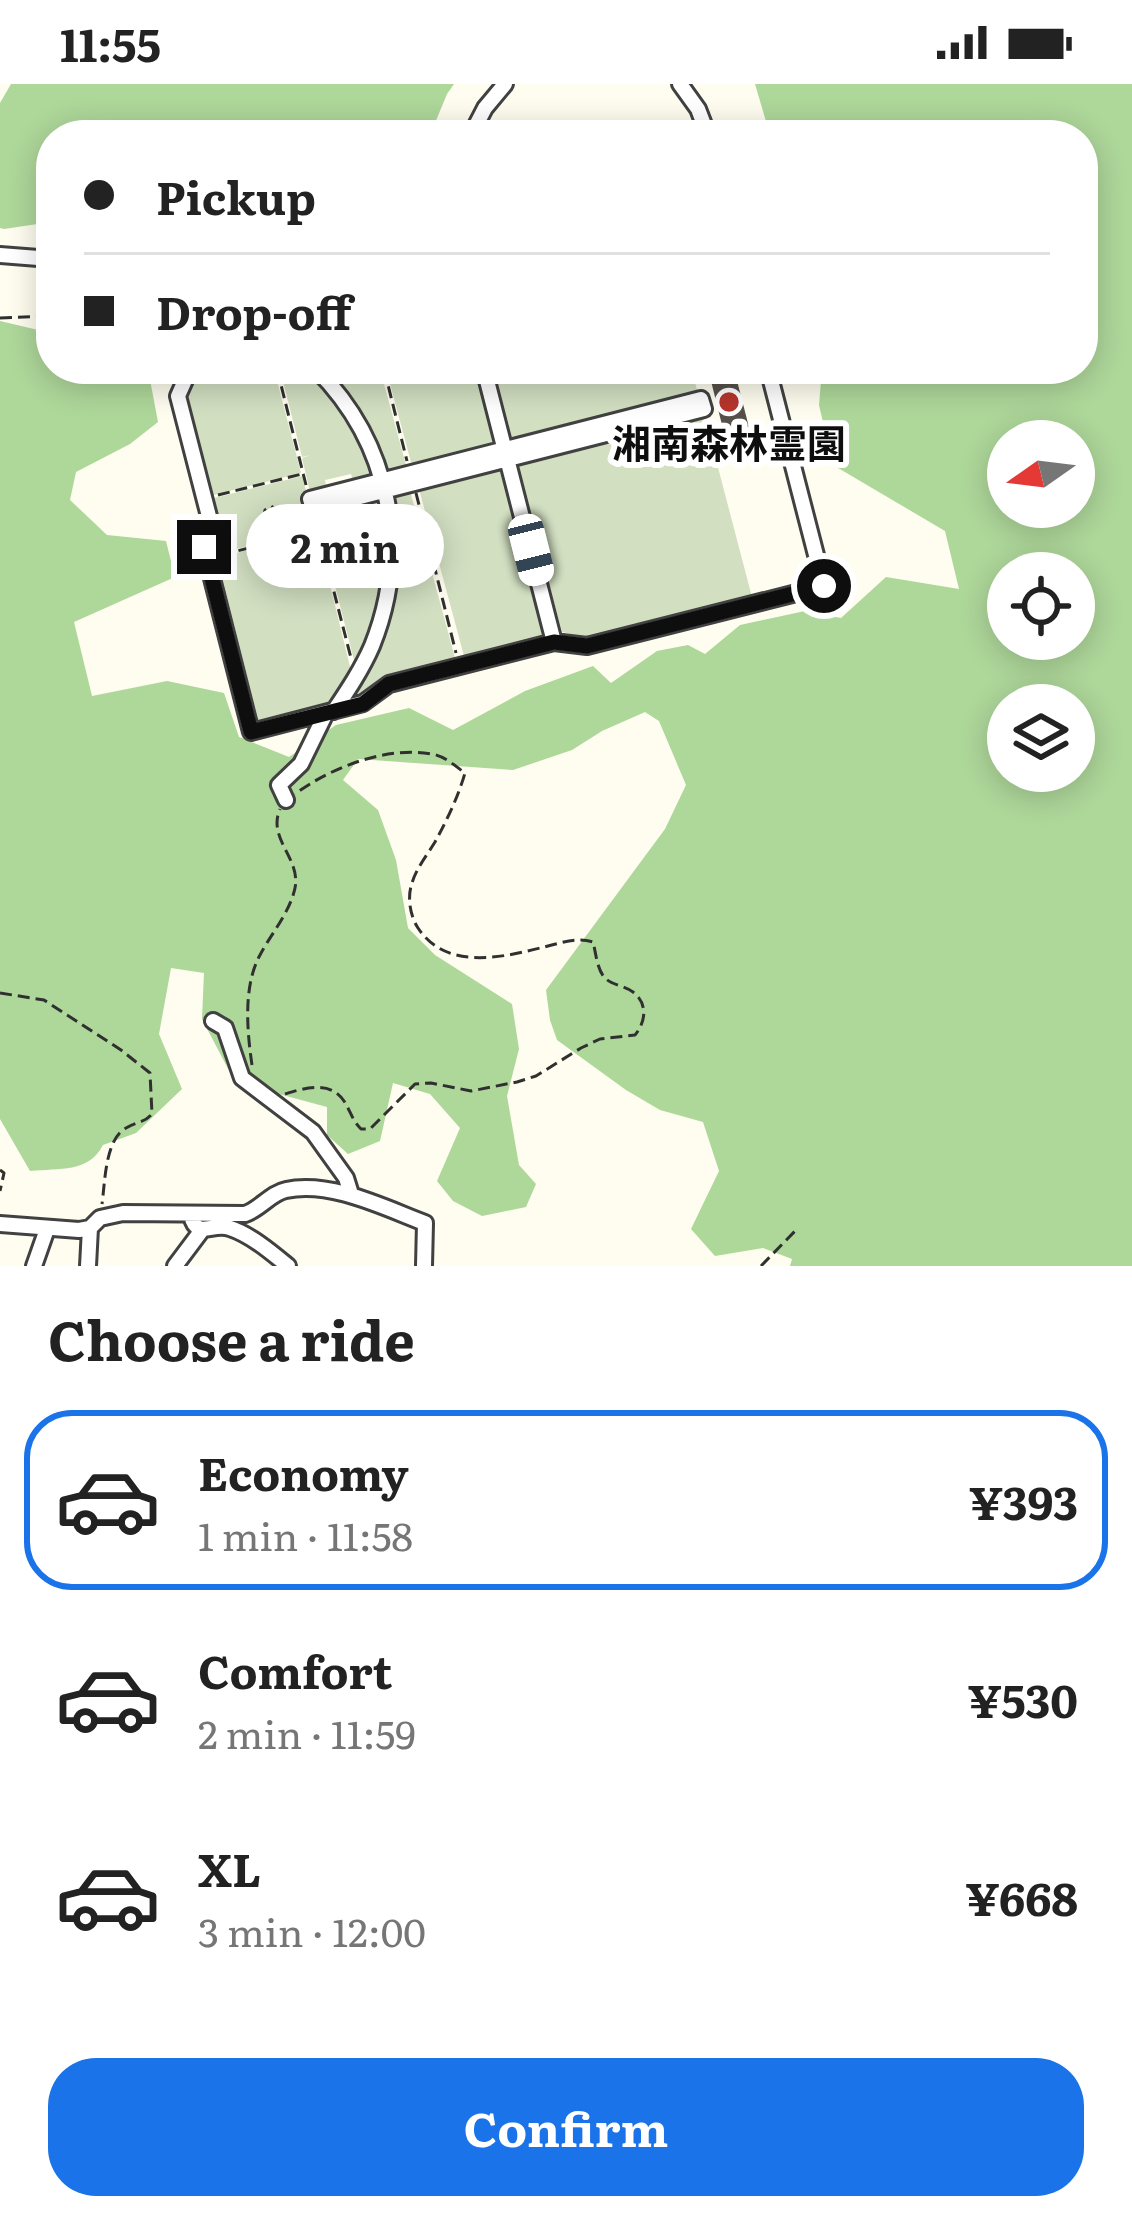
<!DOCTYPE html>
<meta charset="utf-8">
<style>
:root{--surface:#fff;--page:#f6f6f6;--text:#222;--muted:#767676;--line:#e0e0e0;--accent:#1a73e8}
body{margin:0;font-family:Literata,"Noto Sans JP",serif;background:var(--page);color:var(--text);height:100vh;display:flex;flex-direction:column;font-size:45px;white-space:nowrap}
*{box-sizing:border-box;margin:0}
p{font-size:39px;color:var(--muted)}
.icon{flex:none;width:66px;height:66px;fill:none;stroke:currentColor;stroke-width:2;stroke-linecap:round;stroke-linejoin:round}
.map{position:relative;height:1182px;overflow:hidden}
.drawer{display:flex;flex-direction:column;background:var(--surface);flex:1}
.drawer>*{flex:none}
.hud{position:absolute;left:36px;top:36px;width:1062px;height:264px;border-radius:48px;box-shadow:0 6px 30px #0003;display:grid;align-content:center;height:264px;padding:0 48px;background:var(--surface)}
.needle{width:78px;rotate:256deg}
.fabs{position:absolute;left:987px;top:336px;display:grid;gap:24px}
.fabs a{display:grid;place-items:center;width:108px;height:108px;border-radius:50%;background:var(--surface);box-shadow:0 6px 30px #0003;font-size:60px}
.end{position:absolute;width:54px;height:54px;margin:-27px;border:15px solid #0e0e0e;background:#fff;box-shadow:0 0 0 6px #fff}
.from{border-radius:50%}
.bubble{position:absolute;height:84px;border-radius:42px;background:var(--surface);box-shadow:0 6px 30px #0003;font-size:39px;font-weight:700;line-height:84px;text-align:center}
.car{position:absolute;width:36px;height:72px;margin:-36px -18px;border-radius:15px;box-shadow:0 0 9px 3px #0007;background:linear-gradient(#fff 24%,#345 0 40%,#fff 0 76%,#345 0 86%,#fff 0)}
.hud b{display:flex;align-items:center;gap:42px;height:114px;font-size:45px}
.hud b+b{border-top:3px solid var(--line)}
.hud i{width:30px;height:30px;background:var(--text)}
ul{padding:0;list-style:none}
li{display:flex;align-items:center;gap:36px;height:180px;margin:0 24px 18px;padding:0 24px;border:6px solid transparent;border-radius:48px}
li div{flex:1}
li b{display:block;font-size:45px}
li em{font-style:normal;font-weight:700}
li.active{border-color:var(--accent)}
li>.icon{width:108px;height:108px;stroke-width:1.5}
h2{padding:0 48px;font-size:54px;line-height:144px}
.primary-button{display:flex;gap:24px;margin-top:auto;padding:24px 48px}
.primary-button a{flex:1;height:138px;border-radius:48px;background:var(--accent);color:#fff;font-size:48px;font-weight:700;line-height:138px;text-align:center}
.status{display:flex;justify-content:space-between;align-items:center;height:84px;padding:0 60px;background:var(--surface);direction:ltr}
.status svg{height:33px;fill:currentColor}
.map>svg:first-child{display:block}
.forest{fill:#aed79a;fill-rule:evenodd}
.cemetery{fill:#d2dfc1}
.building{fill:#56504a}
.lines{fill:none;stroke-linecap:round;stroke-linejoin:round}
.minor-casing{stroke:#414141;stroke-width:20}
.path{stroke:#303030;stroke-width:3;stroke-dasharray:12 6;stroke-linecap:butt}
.minor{stroke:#fff;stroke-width:14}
.route{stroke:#0e0e0e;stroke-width:15}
.poi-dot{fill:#b7352c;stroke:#fff;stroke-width:4.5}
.labels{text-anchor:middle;stroke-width:12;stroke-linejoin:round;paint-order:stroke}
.poi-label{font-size:39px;font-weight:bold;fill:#0e0e0e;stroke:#fff}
</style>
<div class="status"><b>11:55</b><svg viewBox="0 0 49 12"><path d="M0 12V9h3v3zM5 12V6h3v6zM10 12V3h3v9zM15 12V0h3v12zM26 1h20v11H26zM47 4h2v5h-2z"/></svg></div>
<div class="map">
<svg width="1132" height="1182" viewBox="0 0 1132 1182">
<rect width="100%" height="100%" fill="#fefdef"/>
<path class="forest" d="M11 0H454L447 10 430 51H51V138L4 145 0 144V19Z
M755 0H1132V1182H790L792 1175 763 1164 715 1172 691 1145 719 1087 703 1038 660 1026 626 1006 557 956 550 936 546 906 665 745 686 701 659 637 645 628 602 647 572 666 513 686 358 675 343 696 378 726 396 776 408 844 435 871 512 920 519 965 507 1012 519 1081 536 1100 526 1123 482 1132 453 1117 437 1097 460 1044 430 1010 393 999 380 1057 348 1070 327 1051V1023L235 998 202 935 204 889 171 884 159 950 182 1005 136 1049 103 1061C89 1089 59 1084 30 1087L0 1035V237L51 249V285H148L158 338 130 360 76 388 70 416 107 451 166 457 175 493 74 538 92 612 167 597 224 609 239 653 289 673 336 641 409 624 453 646 525 607 593 582 611 599 657 567 688 561 705 570 740 541 805 527 841 534 886 493 959 505 945 447 833 381 819 321 822 285H1083V51H770ZM1008 357H1074V423H1008ZM1008 489H1074V555H1008ZM1008 621H1074V687H1008Z"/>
<path class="cemetery" d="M198 285H274L301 389 210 412 185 312Z
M280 285H310C341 318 359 353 377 394L354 400 351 390 325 396 327 408 311 412 302 374 311 371 302 373Z
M323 285H380L407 385 387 390C373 349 352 317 323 285Z
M386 285H479L499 361 412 382Z
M491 285H691L698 309 678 314 673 318 511 358Z
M705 334 752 513 588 554 562 548 516 377 678 337 685 339Z
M504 380 550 551 464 572 418 401Z
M302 392 316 445 212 471 210 464 218 448 210 415Z
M409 403 455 574 389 590 364 612 351 615C372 577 392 536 396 493 398 465 392 435 390 408Z
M381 411 388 459 378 533 356 584 316 427 330 424 334 434 361 427 359 417Z
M317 448 352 591 334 619 257 639 213 475Z"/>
<path class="building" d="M708 285H734L751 351 726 357Z"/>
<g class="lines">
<g class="minor-casing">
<path id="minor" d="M680 0 698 25 708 51
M471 51 485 24 505 0
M0 171 51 175
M190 285 178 312 212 444 204 463 251 648 363 619 389 600 554 558 587 562 824 502 768 285
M316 285C390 359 411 465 372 562 362 585 348 606 334 627
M484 285 554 558
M701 315 704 325 313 425 310 415Z
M286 716 279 701 301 680 326 629
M213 937 225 944 242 994 313 1048 346 1094 351 1110
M191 1131C196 1156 212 1138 230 1144 251 1151 271 1168 288 1182
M0 1140 79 1146 90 1144 100 1134 123 1129 245 1130C260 1125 271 1109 286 1106 330 1096 385 1124 425 1139L424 1182
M34 1182 47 1145
M88 1182 90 1144
M175 1182 202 1146"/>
</g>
<path class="path" d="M0 234 45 232 51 225
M277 285 306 401
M384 285 407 377
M416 409 456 569
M218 411 302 390
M279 428 275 437H270L264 431 265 426 271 422 279 428 301 422
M316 438 351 574
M221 471 316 447
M0 909 44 916 121 966 150 989 152 1030C143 1040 137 1037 126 1044 105 1055 105 1099 102 1120
M252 981C247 947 243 902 260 871 271 850 290 828 295 804 301 774 267 755 280 725
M285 1010C305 1004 330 996 344 1017 351 1028 352 1036 361 1045H370L415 1000 431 999 471 1007 517 998 536 992 581 964 600 955 635 951C646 938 648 919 633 908 625 902 613 901 606 895 597 887 596 869 593 858 577 853 564 858 548 862 505 873 447 888 418 844 410 832 407 813 412 799 416 785 427 771 435 758 447 736 458 713 465 689 455 682 445 672 432 670 386 662 332 683 295 710
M0 1086 4 1089 0 1107
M761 1182 796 1146"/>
<use href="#minor" class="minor"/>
</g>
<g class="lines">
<path class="route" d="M204 463 251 648 363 620 389 600 424 591 554 558 587 562 824 502"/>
</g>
<circle class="poi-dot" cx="729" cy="318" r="12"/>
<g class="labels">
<g class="poi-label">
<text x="729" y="374">湘南森林霊園</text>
</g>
</g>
</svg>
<div class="fabs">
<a><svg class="needle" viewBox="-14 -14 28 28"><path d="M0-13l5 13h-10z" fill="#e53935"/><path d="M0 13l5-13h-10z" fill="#767676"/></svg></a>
<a><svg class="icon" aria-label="locate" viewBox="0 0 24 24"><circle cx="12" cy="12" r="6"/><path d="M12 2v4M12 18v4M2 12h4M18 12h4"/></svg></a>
<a><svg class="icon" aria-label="layers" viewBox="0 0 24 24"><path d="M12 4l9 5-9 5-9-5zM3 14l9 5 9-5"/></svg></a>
</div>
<i class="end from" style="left:824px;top:502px"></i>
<i class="end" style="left:204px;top:463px"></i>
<div class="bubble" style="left:246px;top:420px;width:198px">2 min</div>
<i class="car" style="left:531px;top:466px;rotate:166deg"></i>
<div class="hud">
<b><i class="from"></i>Pickup</b>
<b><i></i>Drop-off</b>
</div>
</div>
<section class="drawer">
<h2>Choose a ride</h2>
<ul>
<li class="active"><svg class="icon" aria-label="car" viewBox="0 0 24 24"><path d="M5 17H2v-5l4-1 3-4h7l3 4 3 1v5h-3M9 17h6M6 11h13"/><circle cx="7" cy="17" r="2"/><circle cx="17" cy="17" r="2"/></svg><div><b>Economy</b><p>1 min · 11:58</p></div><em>¥393</em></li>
<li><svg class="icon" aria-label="car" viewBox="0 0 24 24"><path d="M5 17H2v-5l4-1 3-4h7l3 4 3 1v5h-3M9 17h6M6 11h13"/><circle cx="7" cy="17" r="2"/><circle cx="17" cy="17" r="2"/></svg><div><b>Comfort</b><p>2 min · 11:59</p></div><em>¥530</em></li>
<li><svg class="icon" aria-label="car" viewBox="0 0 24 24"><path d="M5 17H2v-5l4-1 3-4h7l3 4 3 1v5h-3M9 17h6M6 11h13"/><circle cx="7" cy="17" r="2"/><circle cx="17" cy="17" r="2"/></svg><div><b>XL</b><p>3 min · 12:00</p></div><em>¥668</em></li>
</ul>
<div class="primary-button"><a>Confirm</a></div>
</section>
